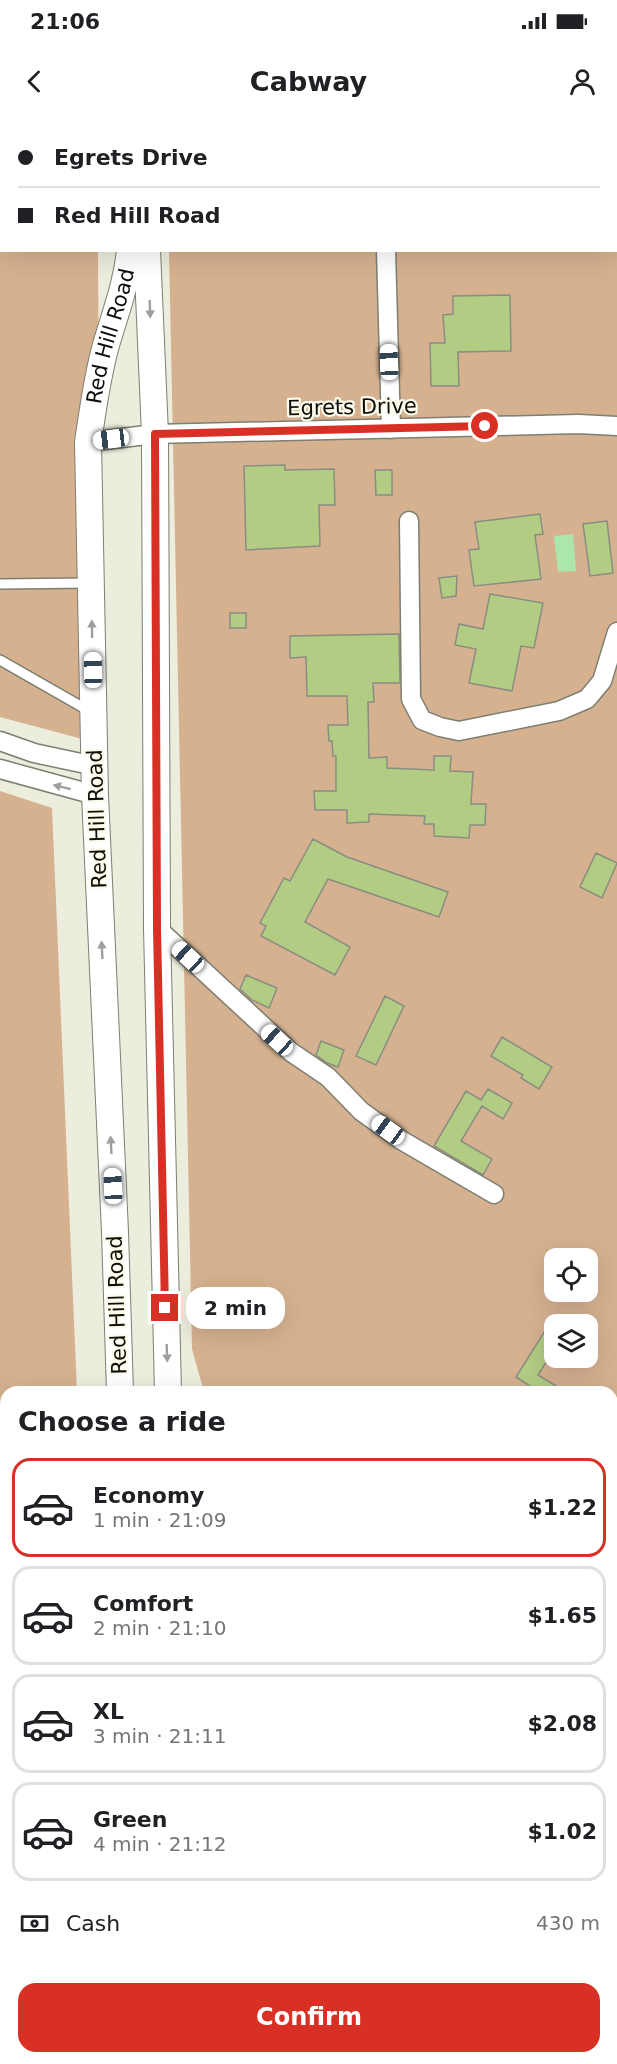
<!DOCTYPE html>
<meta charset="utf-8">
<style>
:root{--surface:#fff;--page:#f6f6f6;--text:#202124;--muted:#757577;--line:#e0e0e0;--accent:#d93025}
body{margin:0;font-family:"DejaVu Sans",sans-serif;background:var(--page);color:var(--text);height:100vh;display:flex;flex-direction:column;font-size:22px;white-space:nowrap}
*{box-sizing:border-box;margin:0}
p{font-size:20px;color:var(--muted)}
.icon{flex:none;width:33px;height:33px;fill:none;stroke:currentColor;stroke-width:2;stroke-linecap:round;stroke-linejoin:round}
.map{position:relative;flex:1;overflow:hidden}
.panel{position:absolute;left:0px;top:1266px;width:618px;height:678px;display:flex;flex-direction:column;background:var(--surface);border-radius:18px 18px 0 0;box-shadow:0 6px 24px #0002}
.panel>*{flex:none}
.top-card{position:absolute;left:0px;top:0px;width:618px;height:132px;box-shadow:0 6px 24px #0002;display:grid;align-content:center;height:132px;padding:0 18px;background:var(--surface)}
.fabs{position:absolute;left:544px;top:1128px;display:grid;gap:12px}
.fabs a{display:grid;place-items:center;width:54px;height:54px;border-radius:12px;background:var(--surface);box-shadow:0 6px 24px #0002;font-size:30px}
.end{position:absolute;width:27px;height:27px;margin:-14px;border:8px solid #d93025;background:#fff;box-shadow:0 0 0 3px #fff}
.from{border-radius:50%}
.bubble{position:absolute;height:42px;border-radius:18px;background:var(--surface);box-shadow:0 6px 24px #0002;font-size:20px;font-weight:600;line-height:42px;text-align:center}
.car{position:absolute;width:18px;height:36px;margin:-18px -9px;border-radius:8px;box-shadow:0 0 4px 2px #0007;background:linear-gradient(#fff 24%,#345 0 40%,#fff 0 76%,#345 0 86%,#fff 0)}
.top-card b{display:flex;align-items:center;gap:21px;height:57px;font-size:22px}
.top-card b+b{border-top:2px solid var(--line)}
.top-card i{width:15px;height:15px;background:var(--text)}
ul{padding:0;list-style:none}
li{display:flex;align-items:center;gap:18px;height:99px;margin:0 12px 9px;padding:0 6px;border:3px solid var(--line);border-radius:18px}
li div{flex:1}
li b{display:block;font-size:22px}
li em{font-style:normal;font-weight:600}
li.current{border-color:var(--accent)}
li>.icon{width:54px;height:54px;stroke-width:1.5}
h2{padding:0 18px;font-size:27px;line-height:72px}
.pay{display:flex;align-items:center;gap:15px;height:66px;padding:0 18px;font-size:22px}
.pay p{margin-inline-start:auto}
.button{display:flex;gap:12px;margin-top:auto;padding:12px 18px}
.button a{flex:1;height:69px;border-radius:18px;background:var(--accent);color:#fff;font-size:24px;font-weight:600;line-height:69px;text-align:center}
.status{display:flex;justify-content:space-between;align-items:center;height:42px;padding:0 30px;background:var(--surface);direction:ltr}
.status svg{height:16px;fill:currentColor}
header{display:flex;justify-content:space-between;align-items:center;height:78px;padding:0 18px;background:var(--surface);font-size:27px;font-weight:600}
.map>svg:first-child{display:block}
.green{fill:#d5b190;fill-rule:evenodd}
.water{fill:#ace6ab}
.building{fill:#b2cc84;stroke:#898e81;stroke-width:1.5}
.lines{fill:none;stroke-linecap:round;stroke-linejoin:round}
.lane-casing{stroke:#7e7e71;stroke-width:12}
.street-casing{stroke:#7e7e71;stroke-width:21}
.secondary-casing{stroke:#7e7e71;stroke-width:28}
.path{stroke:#7f7f75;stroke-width:4;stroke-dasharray:4.5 3;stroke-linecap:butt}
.lane{stroke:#fff;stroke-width:9}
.street{stroke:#fff;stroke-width:18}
.secondary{stroke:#fff;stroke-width:26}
.oneway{fill:#9f9f9d}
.route{stroke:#d93025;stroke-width:8}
.labels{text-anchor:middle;stroke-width:4.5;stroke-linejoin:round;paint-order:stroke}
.street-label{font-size:21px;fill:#0e0e09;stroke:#fbfaeb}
</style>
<div class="status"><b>21:06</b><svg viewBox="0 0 49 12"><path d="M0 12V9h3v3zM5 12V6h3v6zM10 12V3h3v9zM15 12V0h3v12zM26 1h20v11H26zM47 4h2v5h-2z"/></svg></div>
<header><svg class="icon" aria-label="back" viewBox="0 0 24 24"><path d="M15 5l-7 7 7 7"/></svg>Cabway<svg class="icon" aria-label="person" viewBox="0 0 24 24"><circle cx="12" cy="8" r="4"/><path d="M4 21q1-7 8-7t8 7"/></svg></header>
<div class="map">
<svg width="617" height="1944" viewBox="0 0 617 1944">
<rect width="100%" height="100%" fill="#ededde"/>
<path class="green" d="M0 0H97L2 2V130L98 131 101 624 0 597Z
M166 0H617V1676L612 1673V1272H204L192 1229 169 131 616 130V2ZM555 1138H588V1172H555ZM555 1204H588V1238H555Z
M0 671 52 688 77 1272H6V1397L0 1396Z
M0 1408 6 1409V1938H68L67 1944H0Z
M612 1833 617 1837V1944H224L226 1938H612Z"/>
<path class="water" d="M573 414 576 451 558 452 554 416Z"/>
<path class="building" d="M510 175 511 231 458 232 459 266H431L430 223H445L443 195 453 194V176Z
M285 345V350L334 349 335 385H319L320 426 246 430 244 346Z
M375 350H392V375H376Z
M540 394 543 414 535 415 541 459 474 466 469 430 479 429 475 402Z
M607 401 613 453 590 456 583 404Z
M457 456 456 476 442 478 439 458Z
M490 474 543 483 534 528 521 526 512 571 469 563 476 529 455 525 459 504 483 509Z
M230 493H246V508H230Z
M399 514 400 563H373L374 582H368L369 638 387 637V648L434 650V636H451L450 651 473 652 471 684H486L485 705H470L469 718 434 716V704H424L425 696 369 694V702L347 703V690H315L314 671H336V636H333L332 621H329L328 605H348L347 576H307L306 537 290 538V516Z
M313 719 347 737 448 772 439 797 328 759 305 802 350 827 335 855 261 816 266 806 260 803 284 758 290 761Z
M596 733 617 743 602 778 580 767Z
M246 855 277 868 269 888 252 880 240 869Z
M385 876 404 886 376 945 356 936Z
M502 917 552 947 539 969 521 958 523 955 491 936Z
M321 921 344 930 338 947 327 943 316 935Z
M488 969 512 983 503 999 482 986 461 1021 492 1039 483 1055 434 1026 466 971 481 980Z
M555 1195V1228L538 1255 566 1272H539L516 1257Z"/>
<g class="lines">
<g class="lane-casing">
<path id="lane" d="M0 464 88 463
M0 540 91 592
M612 1448 617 1422
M612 1836 617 1840
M232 1944V1938"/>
</g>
<g class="street-casing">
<path id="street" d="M382 0V2
M386 130 391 309
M88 322 155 314 579 304 617 306
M409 401 411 579 422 600 440 607 459 611 559 591 587 579 602 561 617 512
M0 621 34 633 95 646
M0 649 95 675
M157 808 291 932 328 957 361 991 401 1020 494 1074"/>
</g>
<g class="secondary-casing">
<g id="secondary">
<path d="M137 0V2"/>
<path d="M147 130 155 314 157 808 168 1272"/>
<path id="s1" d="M120 1272 115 1112 95 675 88 322C93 289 97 257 106 225 115 194 127 163 130 130"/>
<path d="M612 1700 617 1703"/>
<path d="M612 1731 617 1734"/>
<path d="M612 1768 617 1772"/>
<path d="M119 1944 120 1938"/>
<path d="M185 1944V1938"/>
</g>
</g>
<path class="path" d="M329 1944 331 1938"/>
<use href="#lane" class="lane"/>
<use href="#street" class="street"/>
<use href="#secondary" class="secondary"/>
</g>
<defs><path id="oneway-solid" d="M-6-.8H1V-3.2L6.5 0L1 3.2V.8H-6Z" transform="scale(1.5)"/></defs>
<g class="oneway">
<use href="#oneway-solid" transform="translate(150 189) rotate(88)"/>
<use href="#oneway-solid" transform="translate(92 509) rotate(-91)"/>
<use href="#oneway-solid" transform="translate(62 667) rotate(-166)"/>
<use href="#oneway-solid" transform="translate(102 830) rotate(-93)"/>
<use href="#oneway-solid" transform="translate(111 1025) rotate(-93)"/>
<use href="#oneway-solid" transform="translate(167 1233) rotate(88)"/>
</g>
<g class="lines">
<path class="route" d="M165 1188 157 808 155 314 485 306"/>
</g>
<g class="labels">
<g class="street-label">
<text dy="7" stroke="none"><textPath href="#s1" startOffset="1059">Red Hill Road</textPath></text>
<text transform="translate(352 287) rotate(-1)" y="7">Egrets Drive</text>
<text transform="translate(97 699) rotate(-92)" y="7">Red Hill Road</text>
<text transform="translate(117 1185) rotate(-92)" y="7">Red Hill Road</text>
</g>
</g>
</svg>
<div class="fabs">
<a><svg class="icon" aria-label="locate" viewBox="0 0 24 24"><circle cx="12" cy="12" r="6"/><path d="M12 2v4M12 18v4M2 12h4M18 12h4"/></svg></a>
<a><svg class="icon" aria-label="layers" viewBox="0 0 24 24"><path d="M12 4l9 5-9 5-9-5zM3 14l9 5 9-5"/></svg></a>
</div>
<i class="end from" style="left:485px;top:306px"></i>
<i class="end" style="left:165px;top:1188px"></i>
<div class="bubble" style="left:186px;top:1167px;width:99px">2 min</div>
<i class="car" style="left:389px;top:242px;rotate:358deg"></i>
<i class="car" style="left:111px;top:319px;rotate:263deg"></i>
<i class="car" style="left:93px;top:550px;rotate:359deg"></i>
<i class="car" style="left:188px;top:837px;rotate:313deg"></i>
<i class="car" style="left:277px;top:920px;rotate:312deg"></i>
<i class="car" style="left:388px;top:1010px;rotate:306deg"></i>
<i class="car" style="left:113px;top:1066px;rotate:357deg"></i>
<div class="top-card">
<b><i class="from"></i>Egrets Drive</b>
<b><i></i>Red Hill Road</b>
</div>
<section class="panel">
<h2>Choose a ride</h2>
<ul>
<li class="current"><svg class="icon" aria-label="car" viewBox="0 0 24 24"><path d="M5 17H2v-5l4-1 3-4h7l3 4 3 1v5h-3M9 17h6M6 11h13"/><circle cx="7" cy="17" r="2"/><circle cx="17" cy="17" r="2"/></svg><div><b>Economy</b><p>1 min · 21:09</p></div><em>$1.22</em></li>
<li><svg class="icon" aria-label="car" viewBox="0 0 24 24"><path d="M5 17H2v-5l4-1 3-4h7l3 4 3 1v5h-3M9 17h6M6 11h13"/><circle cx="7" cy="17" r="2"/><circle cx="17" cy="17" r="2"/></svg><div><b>Comfort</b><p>2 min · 21:10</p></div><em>$1.65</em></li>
<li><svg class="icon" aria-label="car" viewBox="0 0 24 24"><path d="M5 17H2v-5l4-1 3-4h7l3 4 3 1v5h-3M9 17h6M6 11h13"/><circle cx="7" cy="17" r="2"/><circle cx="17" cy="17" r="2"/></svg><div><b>XL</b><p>3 min · 21:11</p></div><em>$2.08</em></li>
<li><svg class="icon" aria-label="car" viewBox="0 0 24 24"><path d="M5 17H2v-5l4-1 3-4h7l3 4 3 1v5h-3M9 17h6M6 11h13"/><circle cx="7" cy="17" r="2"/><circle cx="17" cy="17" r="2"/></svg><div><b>Green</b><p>4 min · 21:12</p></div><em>$1.02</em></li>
</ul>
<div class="pay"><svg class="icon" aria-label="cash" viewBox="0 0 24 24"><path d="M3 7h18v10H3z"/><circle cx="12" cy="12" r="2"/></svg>Cash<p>430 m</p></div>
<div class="button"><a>Confirm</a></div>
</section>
</div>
